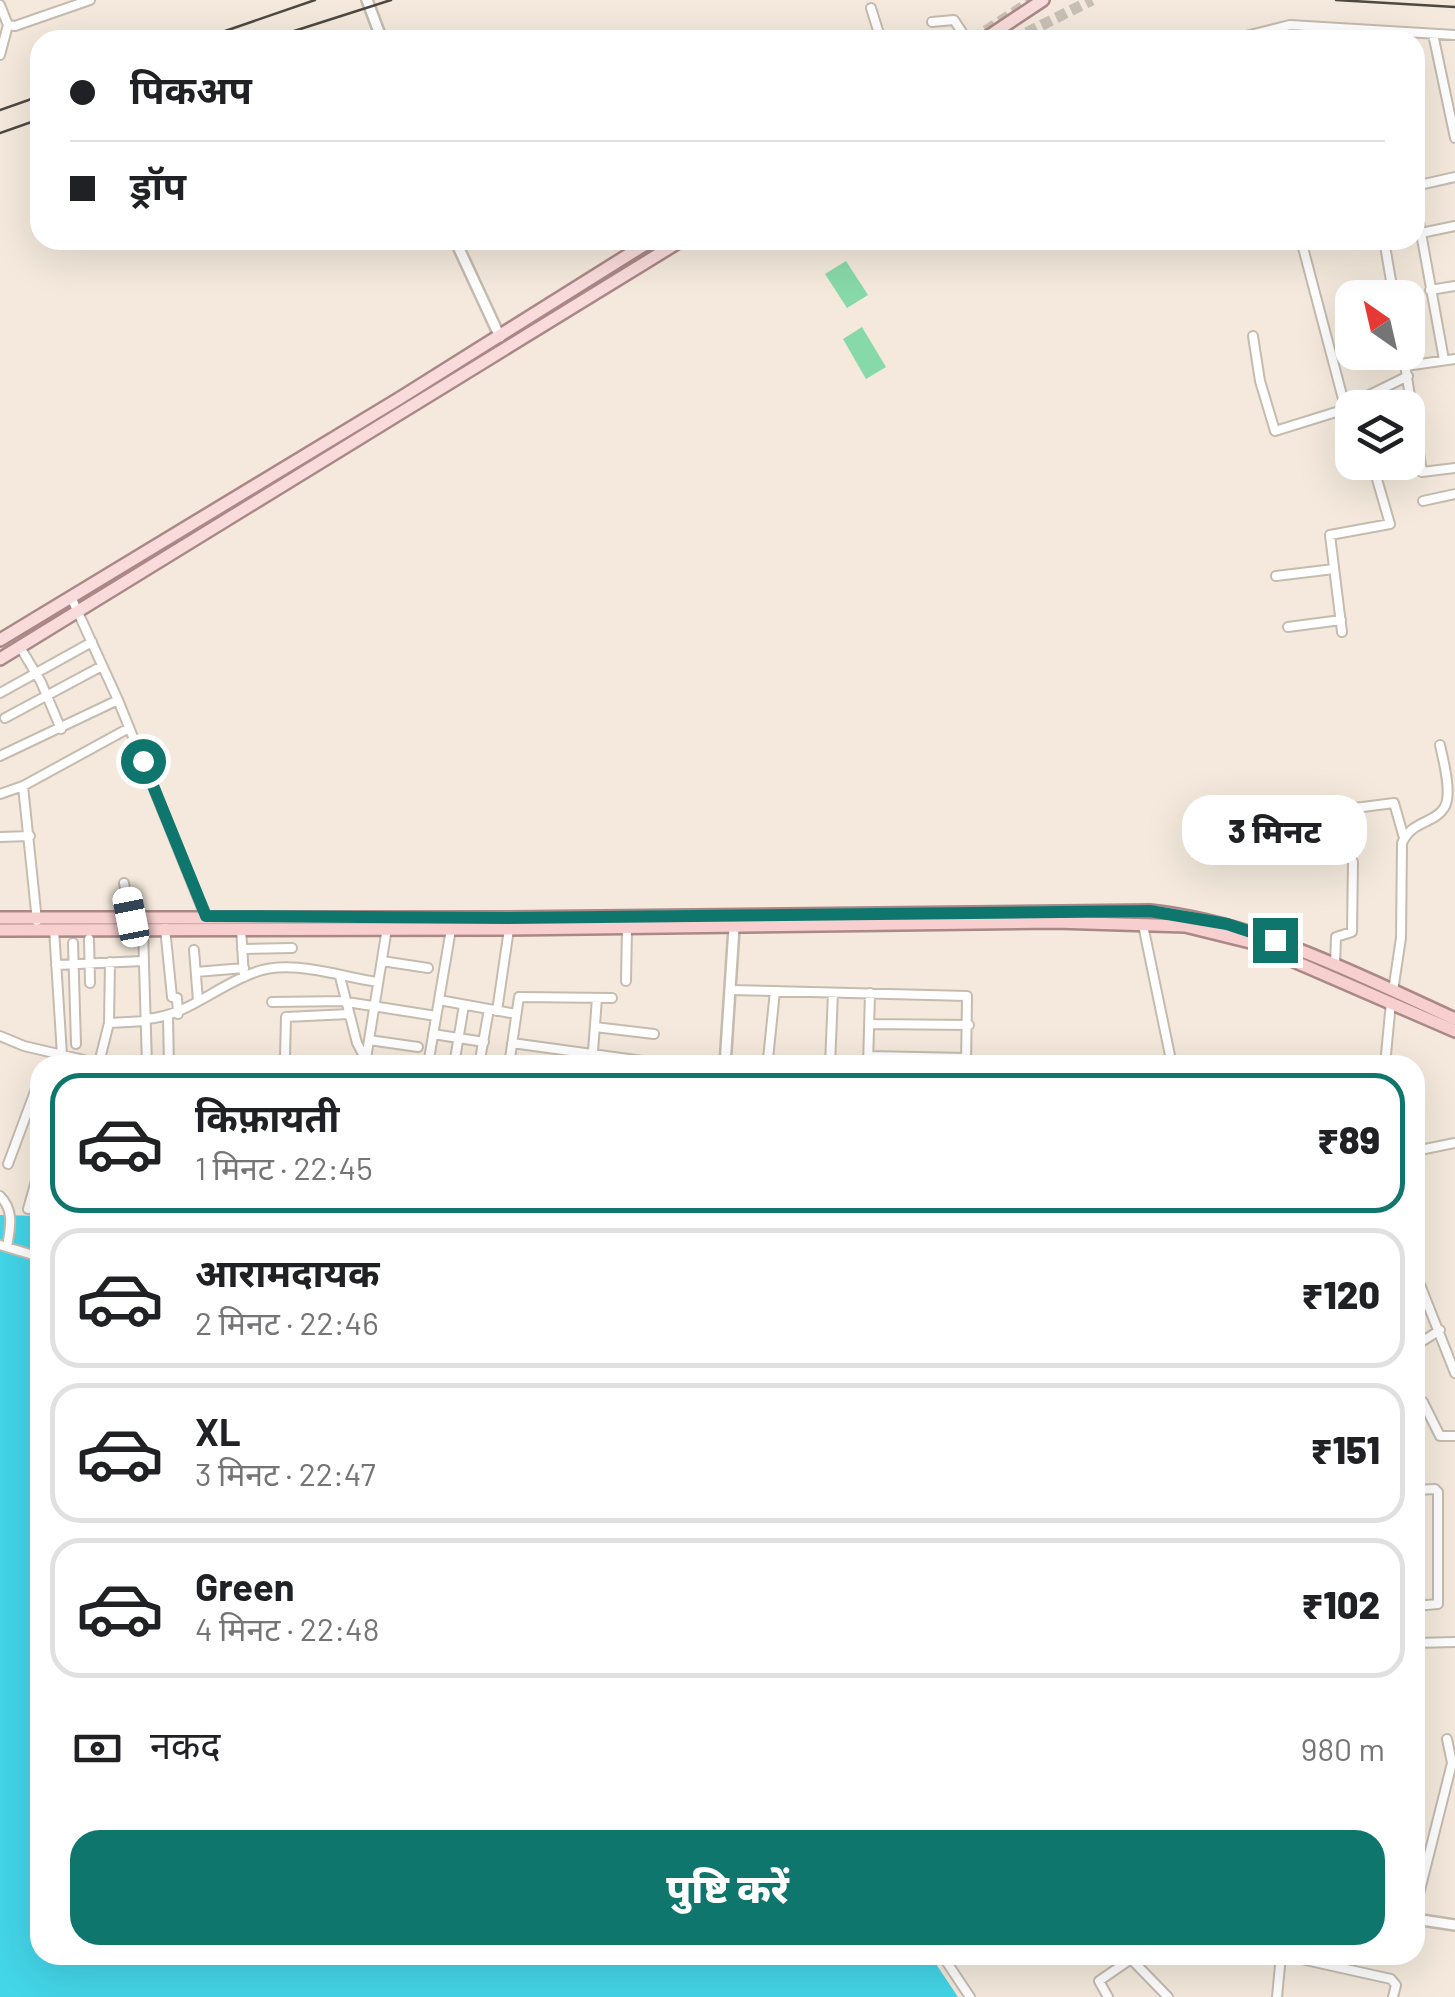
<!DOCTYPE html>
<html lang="hi">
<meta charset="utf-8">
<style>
:root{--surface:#fff;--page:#f2f2f2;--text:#202124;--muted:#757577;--line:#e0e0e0;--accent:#0f766e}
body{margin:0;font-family:Barlow,"Noto Sans Devanagari",sans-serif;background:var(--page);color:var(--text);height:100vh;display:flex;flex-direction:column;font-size:38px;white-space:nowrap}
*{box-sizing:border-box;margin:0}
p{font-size:32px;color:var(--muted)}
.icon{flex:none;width:55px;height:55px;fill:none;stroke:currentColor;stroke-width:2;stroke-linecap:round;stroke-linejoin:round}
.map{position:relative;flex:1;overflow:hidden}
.drawer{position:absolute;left:30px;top:1055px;width:1395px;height:910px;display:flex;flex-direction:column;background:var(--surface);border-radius:30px;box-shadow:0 10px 40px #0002}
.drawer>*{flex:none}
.banner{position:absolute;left:30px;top:30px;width:1395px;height:220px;border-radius:30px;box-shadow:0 10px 40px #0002;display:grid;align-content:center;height:220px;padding:0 40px;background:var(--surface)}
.needle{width:65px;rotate:326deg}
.tools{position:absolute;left:1335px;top:280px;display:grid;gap:20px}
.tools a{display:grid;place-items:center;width:90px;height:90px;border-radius:20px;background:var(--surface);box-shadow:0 10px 40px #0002;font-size:50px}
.end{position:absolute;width:45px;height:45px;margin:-22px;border:12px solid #0f766e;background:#fff;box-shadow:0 0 0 5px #fff}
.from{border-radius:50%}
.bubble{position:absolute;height:70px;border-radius:30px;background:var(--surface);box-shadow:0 10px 40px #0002;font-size:32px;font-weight:800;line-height:70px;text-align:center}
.car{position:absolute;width:30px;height:60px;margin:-30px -15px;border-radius:12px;box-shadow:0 0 8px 2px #0007;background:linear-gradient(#fff 24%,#345 0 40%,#fff 0 76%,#345 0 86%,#fff 0)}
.banner b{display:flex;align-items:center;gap:35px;height:95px;font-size:38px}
.banner b+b{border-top:2px solid var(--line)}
.banner i{width:25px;height:25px;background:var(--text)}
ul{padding:18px 0 0;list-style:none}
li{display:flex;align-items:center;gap:30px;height:140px;margin:0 20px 15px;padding:0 20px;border:5px solid var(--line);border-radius:30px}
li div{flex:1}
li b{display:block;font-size:38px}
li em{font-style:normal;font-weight:800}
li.active{border-color:var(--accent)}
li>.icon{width:90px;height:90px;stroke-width:1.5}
.pay{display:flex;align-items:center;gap:25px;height:110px;padding:0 40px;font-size:38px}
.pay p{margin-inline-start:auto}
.action{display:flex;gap:20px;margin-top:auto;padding:20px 40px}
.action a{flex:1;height:115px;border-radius:30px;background:var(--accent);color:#fff;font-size:40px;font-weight:800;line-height:115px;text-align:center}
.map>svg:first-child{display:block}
.green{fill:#88d9aa}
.water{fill:#43d5e8}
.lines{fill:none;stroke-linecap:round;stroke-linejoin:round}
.primary-tunnel{stroke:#c9c0b5;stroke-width:11;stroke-dasharray:11 5.5;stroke-linecap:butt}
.minor-casing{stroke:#c5bbaf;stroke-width:12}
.tertiary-casing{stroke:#c5bbaf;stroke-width:14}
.primary-casing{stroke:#aa8887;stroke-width:16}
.trunk-casing{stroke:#aa8887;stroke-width:16}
.minor{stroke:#fff;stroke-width:8}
.tertiary{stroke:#fff;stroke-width:9}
.primary{stroke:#f9dbdb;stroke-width:11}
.trunk{stroke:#f7cfcf;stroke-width:11}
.rail{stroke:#4d4842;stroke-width:2.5}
.route{stroke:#0f766e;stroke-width:12}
</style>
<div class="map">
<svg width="1455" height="1997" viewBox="0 0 1455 1997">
<rect width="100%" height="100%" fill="#f4e9dc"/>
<path class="green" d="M846 261 868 295 847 308 825 274Z
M862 327 886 367 866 379 843 339Z"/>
<path class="water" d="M0 1215 40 1216V1955H930L958 1997H0Z"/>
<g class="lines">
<path class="primary-tunnel" d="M972 40 1033 0
M1012 40 1092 0"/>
<g class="minor-casing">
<path id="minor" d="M0 5 8 25 0 55
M871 8 881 40
M932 22 954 20 967 40
M8 25 15 26 90 0
M1433 34 1455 138
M898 40 899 38
M1230 40 1290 25 1455 35
M1415 186 1455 177
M1415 200 1444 360
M1421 233 1455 226
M1301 240 1352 433
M1384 240 1394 298
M1248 241 1253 240
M1430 290 1455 286
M1253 336 1260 381 1275 431 1346 409
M1403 352 1422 472 1455 468
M1406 366 1455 359
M1345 407 1408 376
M1423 501 1455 494
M1276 576 1334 569
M71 597 118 700 206 918
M1288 627 1341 620
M1342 632 1330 535 1390 524 1372 462
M20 647 41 682 61 729
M0 693 92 642
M5 718 102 666
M0 756 118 700
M23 786 37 921
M0 794 23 786 129 728
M1339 810 1394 803 1404 838
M0 837 30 836
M124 883 131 917
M1143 925 1172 1065
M165 928 172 997 177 998 178 1014
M241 928 244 977
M54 929 62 1055
M143 930 147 1065
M89 939 90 983
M73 943 76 1044
M242 949 292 948
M194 950 198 1001
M382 961 428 968
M56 965 143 961
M1335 965 1336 937 1352 932 1353 862
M196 972 244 968
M340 977 357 1043 366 1060
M626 981 627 928
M730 990 967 996 966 1065
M775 991 768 1059 775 1065
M1393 991 1401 938 1402 843C1412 820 1434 824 1444 808 1453 795 1443 759 1440 745
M439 1000 516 1014
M272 1002 346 1001
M347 1002 436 1016
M497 1011 509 929
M168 1017 169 1065
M146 1019C187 1016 215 987 253 973 291 958 340 977 378 982
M109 1023 146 1021
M869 1024 969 1025
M595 1027 654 1034
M433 1034 484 1042
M0 1036 24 1046 105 1065
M369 1040 418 1047
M512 1043 672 1065
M868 1056 967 1058
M285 1057 286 1017 349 1014
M99 1063 109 1023 110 962
M251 1065V1064
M365 1065 387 928
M428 1065 451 929
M454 1065 464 1005
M479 1065 489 1009
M509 1065 519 997 612 998
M592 1065 597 998
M830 1065 833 993
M868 1065 870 993
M1385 1065 1391 1002
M1415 1151 1455 1143
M8 1164 40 1078
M0 1196C15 1211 10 1228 7 1247
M28 1209 40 1166
M0 1245 40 1257
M1415 1272 1455 1373
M1415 1346 1440 1330
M1423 1402 1440 1436H1455
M1415 1490 1435 1489 1438 1492V1604L1415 1606
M1415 1643 1455 1642
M1415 1910 1452 1763 1447 1739
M942 1955 970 1997
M1118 1955 1128 1961 1154 1955
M1283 1955 1391 1979 1396 1985 1393 1997
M1133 1961 1168 1997
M1108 1997 1099 1981 1128 1961
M1277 1997 1281 1955"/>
</g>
<g class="tertiary-casing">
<path id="tertiary" d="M367 0 382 40
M455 240 500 337
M725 1065 734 928
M1415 1919 1455 1925"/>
</g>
<g class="primary-casing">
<path id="primary" d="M983 40 1043 0
M1011 40H1012
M0 640 400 398 652 240
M0 659 682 240"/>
</g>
<g class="trunk-casing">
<path id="trunk" d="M0 918H508L1150 911C1259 923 1356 974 1455 1019
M0 930 509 929 1055 922 1185 926 1250 942 1455 1031"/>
</g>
<use href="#minor" class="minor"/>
<use href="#tertiary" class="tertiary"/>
<use href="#primary" class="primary"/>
<use href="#trunk" class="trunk"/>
<path class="rail" d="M1336 0 1455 7
M199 40 315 0
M266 40 391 0
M0 110 40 96
M0 133 40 119"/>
</g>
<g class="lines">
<path class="route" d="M143 761 206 916 508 918 1150 911 1227 924 1275 940"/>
</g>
</svg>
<div class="tools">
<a><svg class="needle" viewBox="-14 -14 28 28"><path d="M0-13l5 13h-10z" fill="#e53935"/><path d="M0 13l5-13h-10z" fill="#757577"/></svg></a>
<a><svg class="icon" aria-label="layers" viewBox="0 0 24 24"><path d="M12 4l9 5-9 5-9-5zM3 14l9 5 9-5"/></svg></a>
</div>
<i class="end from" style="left:143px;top:761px"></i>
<i class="end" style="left:1275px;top:940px"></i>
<div class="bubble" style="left:1182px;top:795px;width:185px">3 मिनट</div>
<i class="car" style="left:131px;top:917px;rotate:349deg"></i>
<div class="banner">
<b><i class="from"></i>पिकअप</b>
<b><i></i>ड्रॉप</b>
</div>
<section class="drawer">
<ul>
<li class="active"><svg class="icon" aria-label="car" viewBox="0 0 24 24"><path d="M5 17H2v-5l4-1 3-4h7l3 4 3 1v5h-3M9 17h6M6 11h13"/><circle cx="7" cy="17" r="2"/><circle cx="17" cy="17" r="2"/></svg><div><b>किफ़ायती</b><p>1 मिनट · 22:45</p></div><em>₹89</em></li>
<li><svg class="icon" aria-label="car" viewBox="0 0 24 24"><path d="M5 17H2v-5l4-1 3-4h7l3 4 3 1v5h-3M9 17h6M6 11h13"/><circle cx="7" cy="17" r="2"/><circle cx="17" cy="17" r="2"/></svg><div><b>आरामदायक</b><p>2 मिनट · 22:46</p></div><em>₹120</em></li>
<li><svg class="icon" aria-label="car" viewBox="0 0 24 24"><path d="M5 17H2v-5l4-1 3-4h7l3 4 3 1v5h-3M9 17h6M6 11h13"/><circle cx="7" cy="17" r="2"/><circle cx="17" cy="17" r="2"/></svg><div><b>XL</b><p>3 मिनट · 22:47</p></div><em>₹151</em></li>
<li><svg class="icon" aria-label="car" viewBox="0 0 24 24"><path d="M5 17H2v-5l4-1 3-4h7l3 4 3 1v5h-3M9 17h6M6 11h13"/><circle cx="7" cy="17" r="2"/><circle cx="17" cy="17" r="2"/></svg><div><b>Green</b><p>4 मिनट · 22:48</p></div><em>₹102</em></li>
</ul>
<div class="pay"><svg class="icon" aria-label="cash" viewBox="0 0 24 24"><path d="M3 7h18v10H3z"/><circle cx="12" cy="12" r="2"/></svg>नकद<p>980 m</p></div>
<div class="action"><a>पुष्टि करें</a></div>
</section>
</div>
